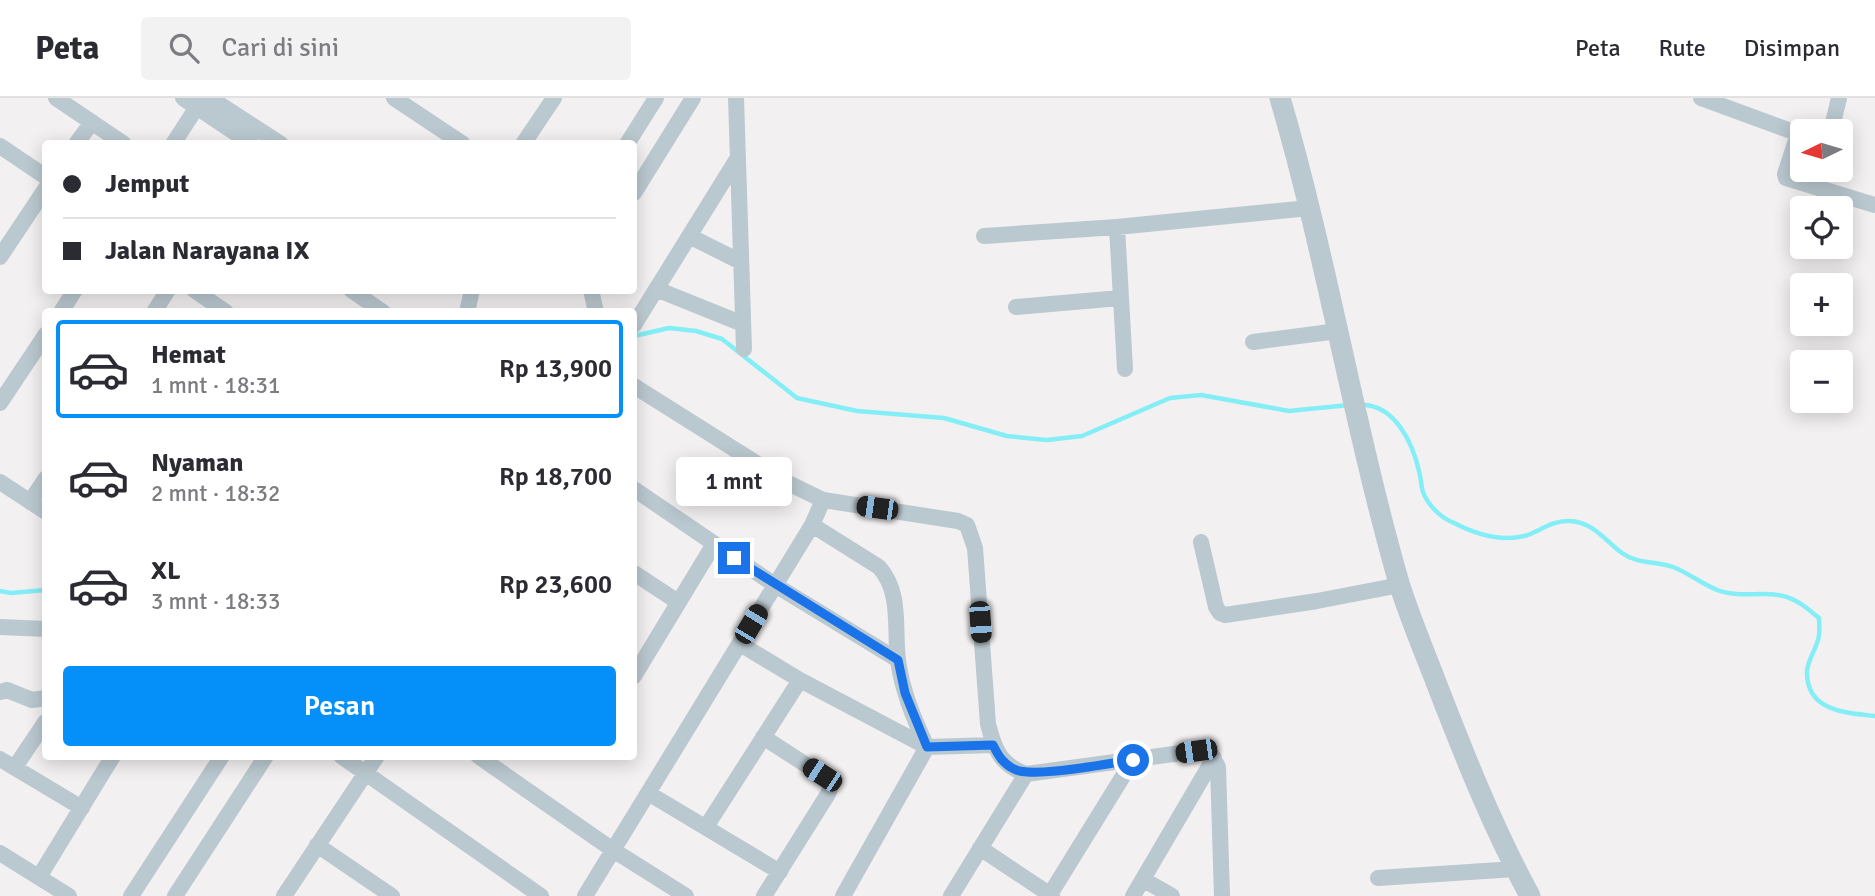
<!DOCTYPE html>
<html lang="id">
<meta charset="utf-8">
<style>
:root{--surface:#fff;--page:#f2f2f3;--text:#2b2b33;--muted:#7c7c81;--line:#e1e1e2;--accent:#0590f9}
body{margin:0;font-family:Signika,sans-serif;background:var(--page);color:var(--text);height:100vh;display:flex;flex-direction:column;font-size:26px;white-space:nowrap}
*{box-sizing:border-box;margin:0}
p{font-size:23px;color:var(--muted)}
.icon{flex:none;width:38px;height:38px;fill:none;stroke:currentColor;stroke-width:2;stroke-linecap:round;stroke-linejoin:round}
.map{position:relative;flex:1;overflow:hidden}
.drawer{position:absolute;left:42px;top:210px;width:595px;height:452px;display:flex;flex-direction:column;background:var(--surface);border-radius:7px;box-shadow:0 4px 18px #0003}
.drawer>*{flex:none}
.guide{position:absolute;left:42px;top:42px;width:595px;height:154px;border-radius:7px;box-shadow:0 4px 18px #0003;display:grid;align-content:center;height:154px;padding:0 21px;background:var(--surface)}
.needle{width:46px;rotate:265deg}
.fabs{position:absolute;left:1790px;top:21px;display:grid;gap:14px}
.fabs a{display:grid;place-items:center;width:63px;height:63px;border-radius:7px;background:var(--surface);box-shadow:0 4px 18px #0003;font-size:35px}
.end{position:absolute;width:32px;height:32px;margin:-16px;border:9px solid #1a73e8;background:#fff;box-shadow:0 0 0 4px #fff}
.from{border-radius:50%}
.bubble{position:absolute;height:49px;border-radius:7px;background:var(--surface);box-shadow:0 4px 18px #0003;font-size:23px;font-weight:600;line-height:49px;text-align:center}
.car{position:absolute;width:21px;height:42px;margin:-21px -10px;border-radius:9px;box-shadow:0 0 5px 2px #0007;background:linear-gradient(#222 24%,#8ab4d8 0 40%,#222 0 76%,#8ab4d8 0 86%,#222 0)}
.guide b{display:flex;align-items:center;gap:24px;height:66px;font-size:26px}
.guide b+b{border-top:2px solid var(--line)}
.guide i{width:18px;height:18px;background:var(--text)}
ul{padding:12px 0 0;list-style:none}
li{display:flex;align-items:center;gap:21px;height:98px;margin:0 14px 10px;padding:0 7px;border:4px solid transparent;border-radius:7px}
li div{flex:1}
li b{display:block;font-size:26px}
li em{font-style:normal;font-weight:600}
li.current{border-color:var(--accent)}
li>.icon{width:63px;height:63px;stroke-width:1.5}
.button{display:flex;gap:14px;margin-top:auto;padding:14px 21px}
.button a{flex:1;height:80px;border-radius:7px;background:var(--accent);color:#fff;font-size:28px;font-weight:600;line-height:80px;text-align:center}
header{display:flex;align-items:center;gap:42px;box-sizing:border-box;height:98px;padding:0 35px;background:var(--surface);border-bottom:2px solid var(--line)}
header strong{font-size:33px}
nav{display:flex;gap:38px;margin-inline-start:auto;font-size:24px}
.search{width:490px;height:63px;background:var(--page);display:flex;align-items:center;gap:18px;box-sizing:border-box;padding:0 24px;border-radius:7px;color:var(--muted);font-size:26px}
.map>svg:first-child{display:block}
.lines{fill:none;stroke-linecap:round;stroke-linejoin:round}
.stream{stroke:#84eef6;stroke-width:4.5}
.minor{stroke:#bac8cf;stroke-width:16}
.tertiary{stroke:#bac8cf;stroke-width:21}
.route{stroke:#1a73e8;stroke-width:9}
</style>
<header>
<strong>Peta</strong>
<div class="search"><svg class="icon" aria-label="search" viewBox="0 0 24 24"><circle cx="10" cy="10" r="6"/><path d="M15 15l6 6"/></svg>Cari di sini</div>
<nav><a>Peta</a><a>Rute</a><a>Disimpan</a></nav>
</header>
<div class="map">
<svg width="1875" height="798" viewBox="0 0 1875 798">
<rect width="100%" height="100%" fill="#f3f0f1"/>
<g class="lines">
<path class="stream" d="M634 238 669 230 696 233 722 241 797 300 857 313 944 320 1007 338 1047 342 1082 338 1170 300 1201 297 1289 313 1349 307
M1361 307C1395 306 1413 346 1419 373 1421 380 1421 388 1423 394 1428 407 1440 419 1452 424 1473 435 1500 444 1524 438 1537 435 1552 422 1569 423 1594 424 1604 442 1622 455 1637 466 1656 463 1673 469 1689 475 1703 487 1720 493 1740 500 1763 493 1783 498 1797 501 1808 511 1819 520 1819 526 1820 532 1819 537 1818 549 1808 560 1807 573 1806 613 1845 615 1875 618
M0 493 11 495 46 492"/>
<path class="minor" d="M56 0 124 46
M183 0 252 46
M210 0 281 46
M394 0 463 46
M736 0 744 251
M1701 0 1802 37
M1831 33 1839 0
M1798 36 1785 76 1786 80 1875 107
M76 46 92 24
M173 46 202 1
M523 46 554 0
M627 46 656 0
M0 48 46 79
M634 95 693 0
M1117 129 1125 271
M689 138 741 164
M984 138 1117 129 1309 110
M0 159 46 90
M656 191 743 226
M194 192 226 214
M351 192 383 214
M591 192 596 214
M1016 209 1120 200
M61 214 75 192
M154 214 168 192
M467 214 472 192
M634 227 737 61
M1253 244 1338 233
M634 288 788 385 823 402 958 423 967 427 975 450 988 626C994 650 1000 667 1026 676L1196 653C1208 656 1213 658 1218 669L1222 798
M0 305 46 236
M0 384 46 414
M634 391 775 487 898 562
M30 404 46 380
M812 427 879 469C902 495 894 530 898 562 902 593 914 621 927 649
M1201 444 1216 509 1220 515 1225 517 1317 503 1400 487
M634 475 678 504
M0 529 46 531
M740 546 800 582 927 649 993 647
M634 578 714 446
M0 594 7 592 32 602 46 600
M763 639 828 681 831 688 828 696 764 798
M341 658 541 798
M478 658 613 752 686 798
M0 661 82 710
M15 669 46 623
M648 695 780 774
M706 729 800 582
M317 747 392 798
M980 750 1052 798
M0 755 69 798
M39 779 113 658
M1378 780 1515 771
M1144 782 1172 798
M131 798 222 658
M175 798 266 658
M284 798 377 658
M585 798 812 427 823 402
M843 798 927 649
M951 798 1026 676
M1049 798 1133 662
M1133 798 1214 660"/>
<path class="tertiary" d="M1280 0C1327 160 1353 325 1399 485 1409 517 1422 548 1434 579 1463 654 1492 728 1530 798"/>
</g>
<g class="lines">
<path class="route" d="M734 460 898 562 905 595 927 649 993 647C998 657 1003 666 1014 671 1032 681 1109 665 1133 662"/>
</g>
</svg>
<div class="fabs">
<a><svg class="needle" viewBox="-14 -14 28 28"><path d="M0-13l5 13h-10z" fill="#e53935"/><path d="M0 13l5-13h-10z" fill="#7c7c81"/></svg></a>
<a><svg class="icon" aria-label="locate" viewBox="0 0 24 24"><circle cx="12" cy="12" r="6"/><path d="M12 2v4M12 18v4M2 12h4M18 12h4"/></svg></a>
<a>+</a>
<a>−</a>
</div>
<i class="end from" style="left:1133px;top:662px"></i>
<i class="end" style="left:734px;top:460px"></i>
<div class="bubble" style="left:676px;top:359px;width:116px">1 mnt</div>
<i class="car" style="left:877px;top:410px;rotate:278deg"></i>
<i class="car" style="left:980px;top:524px;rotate:176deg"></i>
<i class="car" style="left:751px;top:526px;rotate:31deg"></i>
<i class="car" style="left:1196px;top:653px;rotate:262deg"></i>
<i class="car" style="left:822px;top:677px;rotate:303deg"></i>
<div class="guide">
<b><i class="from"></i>Jemput</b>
<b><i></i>Jalan Narayana IX</b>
</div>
<section class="drawer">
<ul>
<li class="current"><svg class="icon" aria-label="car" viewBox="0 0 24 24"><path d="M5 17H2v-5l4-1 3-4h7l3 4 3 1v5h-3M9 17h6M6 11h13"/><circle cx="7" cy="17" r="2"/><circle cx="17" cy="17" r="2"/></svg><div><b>Hemat</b><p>1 mnt · 18:31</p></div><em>Rp 13,900</em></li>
<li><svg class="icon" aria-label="car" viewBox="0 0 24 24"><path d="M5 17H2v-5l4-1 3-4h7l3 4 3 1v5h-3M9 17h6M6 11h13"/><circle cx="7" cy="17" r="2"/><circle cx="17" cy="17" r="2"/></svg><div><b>Nyaman</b><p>2 mnt · 18:32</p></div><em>Rp 18,700</em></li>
<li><svg class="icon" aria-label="car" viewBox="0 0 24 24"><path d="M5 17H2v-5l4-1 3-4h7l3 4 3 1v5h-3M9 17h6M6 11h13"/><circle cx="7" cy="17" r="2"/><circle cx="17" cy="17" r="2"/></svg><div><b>XL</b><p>3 mnt · 18:33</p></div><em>Rp 23,600</em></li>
</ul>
<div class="button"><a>Pesan</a></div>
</section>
</div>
